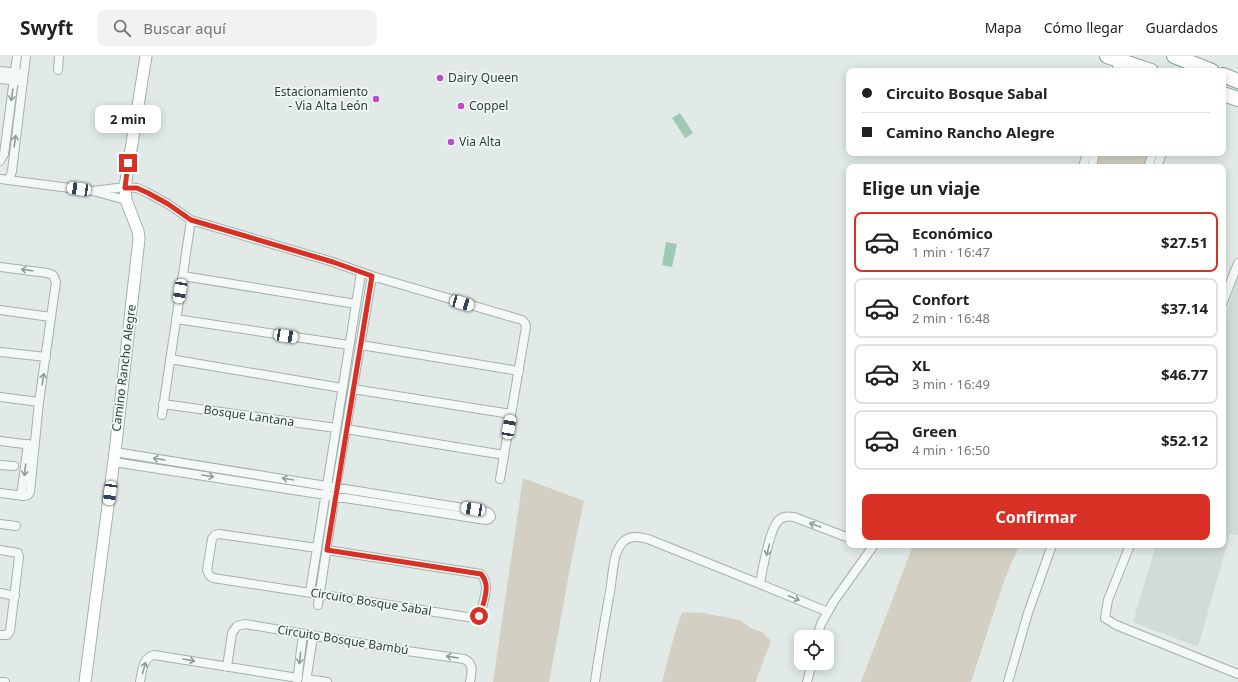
<!DOCTYPE html>
<html lang="es">
<meta charset="utf-8">
<style>
:root{--surface:#fff;--page:#f2f2f2;--text:#222;--muted:#767676;--line:#e0e0e0;--accent:#d93025}
body{margin:0;font-family:"Noto Sans",sans-serif;background:var(--page);color:var(--text);height:100vh;display:flex;flex-direction:column;font-size:15px;white-space:nowrap}
*{box-sizing:border-box;margin:0}
p{font-size:13px;color:var(--muted)}
.icon{flex:none;width:22px;height:22px;fill:none;stroke:currentColor;stroke-width:2;stroke-linecap:round;stroke-linejoin:round}
.map{position:relative;flex:1;overflow:hidden}
.drawer{position:absolute;left:846px;top:108px;width:380px;height:384px;display:flex;flex-direction:column;background:var(--surface);border-radius:8px;box-shadow:0 2px 10px #0003}
.drawer>*{flex:none}
.banner{position:absolute;left:846px;top:12px;width:380px;height:88px;border-radius:8px;box-shadow:0 2px 10px #0003;display:grid;align-content:center;height:88px;padding:0 16px;background:var(--surface)}
.fabs{position:absolute;left:794px;top:574px;display:grid;gap:8px}
.fabs a{display:grid;place-items:center;width:40px;height:40px;border-radius:8px;background:var(--surface);box-shadow:0 2px 10px #0003;font-size:20px}
.end{position:absolute;width:18px;height:18px;margin:-9px;border:5px solid #d93025;background:#fff;box-shadow:0 0 0 2px #fff}
.from{border-radius:50%}
.bubble{position:absolute;height:28px;border-radius:8px;background:var(--surface);box-shadow:0 2px 10px #0003;font-size:13px;font-weight:700;line-height:28px;text-align:center}
.car{position:absolute;width:12px;height:24px;margin:-12px -6px;border-radius:5px;box-shadow:0 0 3px 1px #0007;background:linear-gradient(#fff 24%,#345 0 40%,#fff 0 76%,#345 0 86%,#fff 0)}
.banner b{display:flex;align-items:center;gap:14px;height:38px;font-size:15px}
.banner b+b{border-top:1px solid var(--line)}
.banner i{width:10px;height:10px;background:var(--text)}
ul{padding:0;list-style:none}
li{display:flex;align-items:center;gap:12px;height:60px;margin:0 8px 6px;padding:0 8px;border:2px solid var(--line);border-radius:8px}
li div{flex:1}
li b{display:block;font-size:15px}
li em{font-style:normal;font-weight:700}
li.on{border-color:var(--accent)}
li>.icon{width:36px;height:36px;stroke-width:1.5}
h2{padding:0 16px;font-size:18px;line-height:48px}
.primary-button{display:flex;gap:8px;margin-top:auto;padding:8px 16px}
.primary-button a{flex:1;height:46px;border-radius:8px;background:var(--accent);color:#fff;font-size:16px;font-weight:700;line-height:46px;text-align:center}
header{display:flex;align-items:center;gap:24px;box-sizing:border-box;height:56px;padding:0 20px;background:var(--surface);border-bottom:1px solid var(--line)}
header strong{font-size:19px}
nav{display:flex;gap:22px;margin-inline-start:auto;font-size:14px}
.search{width:280px;height:36px;background:var(--page);display:flex;align-items:center;gap:10px;box-sizing:border-box;padding:0 14px;border-radius:8px;color:var(--muted);font-size:15px}
.map>svg:first-child{display:block}
.built{fill:#d0dcd7}
.green{fill:#d3d0c3}
.water{fill:#9dc9b5}
.lines{fill:none;stroke-linecap:round;stroke-linejoin:round}
.street-casing{stroke:#a3b1ac;stroke-width:10}
.secondary-casing{stroke:#a3b1ac;stroke-width:13}
.highway-casing{stroke:#89a098;stroke-width:16}
.street{stroke:#f4f8f7;stroke-width:8}
.secondary{stroke:#fff;stroke-width:11}
.highway{stroke:#fff;stroke-width:14}
.oneway{stroke:#8f9c98}
.route{stroke:#d93025;stroke-width:5}
.poi-dot{fill:#bc4acc;stroke:#f1f7f5;stroke-width:1.5}
.labels{text-anchor:middle;stroke-width:3.5;stroke-linejoin:round;paint-order:stroke}
.poi-label{font-size:12px;fill:#2a413a;stroke:#f1f7f5;text-anchor:start}
.street-label{font-size:12px;fill:#2a413a;stroke:#f1f7f5}
</style>
<header>
<strong>Swyft</strong>
<div class="search"><svg class="icon" aria-label="search" viewBox="0 0 24 24"><circle cx="10" cy="10" r="6"/><path d="M15 15l6 6"/></svg>Buscar aquí</div>
<nav><a>Mapa</a><a>Cómo llegar</a><a>Guardados</a></nav>
</header>
<div class="map">
<svg width="1238" height="626" viewBox="0 0 1238 626">
<rect width="100%" height="100%" fill="#e1eae7"/>
<path class="built" d="M1238 220V479L1230 478 1198 591 1133 566 1156 489H1223V269Z"/>
<path class="green" d="M1100 97H1152L1146 111H1097Z
M523 422 584 445 572 502 549 626H493Z
M913 489H1019L1004 525 971 626H861Z
M682 556 703 557 740 564 751 572 762 576 771 585 758 619 756 626H662L674 580Z"/>
<path class="water" d="M680 57 693 77 685 82 672 62Z
M666 186 677 188 672 211 662 209Z"/>
<g class="lines">
<g class="street-casing">
<path id="street" d="M1116 3 1118 15
M58 14 59 0
M0 15 19 17
M0 23 19 25
M0 105 4 98 17 0
M1083 111 1087 97
M1092 111 1095 97
M1148 111 1153 97
M1157 111 1162 97
M0 123 93 135 126 144
M9 124 12 115 26 0
M93 135 125 131 137 132 148 137 168 148 191 164 333 206 372 220 336 431 318 549
M0 211 47 217 53 219 56 226 39 346 30 436 28 439 24 440 0 437
M183 220 356 248
M372 220 522 264 525 267 526 271 500 423
M1223 246 1238 207
M0 254 51 261
M176 263 349 289
M361 289 519 315
M0 296 46 301
M170 303 342 332
M353 333 511 358
M0 341 39 346
M163 348 336 372
M162 359 191 164
M346 373 504 399
M0 385 32 389
M114 406 486 464 489 463 491 461 490 458 488 456 115 396
M0 409 14 410
M21 440 28 388
M0 468 16 470
M1130 489 1108 544 1105 562 1116 569 1238 618
M317 492 219 478 215 479 212 483 207 514 209 519 213 522 474 562 479 560 481 557C483 544 491 529 481 518L327 494
M0 494 18 497 19 501 10 575 7 579H0
M760 528C762 515 770 471 779 464 783 460 788 460 794 461L849 482
M310 536 361 217
M0 537 15 540
M817 581 821 568 834 545 874 489
M227 611 232 577 237 570 245 568 407 595 464 603C474 607 472 616 470 626
M307 623 327 626
M0 626H5
M140 626C142 616 142 602 154 599L298 622
M297 626 303 578
M306 626 313 580
M595 626C599 597 604 569 609 541 612 527 612 512 616 498 618 494 620 488 624 485 631 479 640 481 648 483L760 528 828 556
M807 626 812 607
M1008 626 1028 557 1052 489"/>
</g>
<g class="secondary-casing">
<path id="secondary" d="M85 626 115 396 139 183 138 175 126 144 125 131 146 0"/>
</g>
<g class="highway-casing">
<path id="highway" d="M1107 0 1151 15
M1174 0 1212 15
M1223 19 1238 25
M1223 38 1238 43"/>
</g>
<use href="#street" class="street"/>
<use href="#secondary" class="secondary"/>
<use href="#highway" class="highway"/>
</g>
<defs><path id="oneway-shaft" d="M-6 0H5M1.5-3L5.5 0L1.5 3" fill="none" stroke-width="1.6" stroke-linecap="round" stroke-linejoin="round"/></defs>
<g class="oneway">
<use href="#oneway-shaft" transform="translate(12 39) rotate(98)"/>
<use href="#oneway-shaft" transform="translate(15 85) rotate(-82)"/>
<use href="#oneway-shaft" transform="translate(27 214) rotate(-173)"/>
<use href="#oneway-shaft" transform="translate(43 323) rotate(-82)"/>
<use href="#oneway-shaft" transform="translate(159 403) rotate(-171)"/>
<use href="#oneway-shaft" transform="translate(25 414) rotate(97)"/>
<use href="#oneway-shaft" transform="translate(208 420) rotate(9)"/>
<use href="#oneway-shaft" transform="translate(288 423) rotate(-171)"/>
<use href="#oneway-shaft" transform="translate(815 469) rotate(-160)"/>
<use href="#oneway-shaft" transform="translate(768 494) rotate(104)"/>
<use href="#oneway-shaft" transform="translate(794 542) rotate(23)"/>
<use href="#oneway-shaft" transform="translate(452 601) rotate(-172)"/>
<use href="#oneway-shaft" transform="translate(300 602) rotate(96)"/>
<use href="#oneway-shaft" transform="translate(189 604) rotate(10)"/>
<use href="#oneway-shaft" transform="translate(144 612) rotate(-74)"/>
</g>
<g class="lines">
<path class="route" d="M128 107 125 132H137L148 137 168 148 191 164 333 206 372 220 327 494 481 518C491 529 484 544 481 557L479 560"/>
</g>
<g class="poi-dot">
<circle cx="440" cy="22" r="4"/>
<circle cx="376" cy="43" r="4"/>
<circle cx="461" cy="50" r="4"/>
<circle cx="451" cy="86" r="4"/>
</g>
<g class="labels">
<g class="poi-label">
<text x="448" y="26">Dairy Queen</text>
<text x="368" y="40" text-anchor="end">Estacionamiento<tspan x="368" dy="14">- Via Alta León</tspan></text>
<text x="469" y="54">Coppel</text>
<text x="459" y="90">Via Alta</text>
</g>
<g class="street-label">
<text transform="translate(124 312) rotate(-83)" y="4">Camino Rancho Alegre</text>
<text transform="translate(249 360) rotate(8)" y="4">Bosque Lantana</text>
<text transform="translate(371 546) rotate(9)" y="4">Circuito Bosque Sabal</text>
<text transform="translate(343 584) rotate(9)" y="4">Circuito Bosque Bambú</text>
</g>
</g>
</svg>
<div class="fabs">
<a><svg class="icon" aria-label="locate" viewBox="0 0 24 24"><circle cx="12" cy="12" r="6"/><path d="M12 2v4M12 18v4M2 12h4M18 12h4"/></svg></a>
</div>
<i class="end from" style="left:479px;top:560px"></i>
<i class="end" style="left:128px;top:107px"></i>
<div class="bubble" style="left:95px;top:49px;width:66px">2 min</div>
<i class="car" style="left:79px;top:133px;rotate:278deg"></i>
<i class="car" style="left:180px;top:235px;rotate:189deg"></i>
<i class="car" style="left:462px;top:247px;rotate:106deg"></i>
<i class="car" style="left:286px;top:280px;rotate:99deg"></i>
<i class="car" style="left:509px;top:371px;rotate:10deg"></i>
<i class="car" style="left:110px;top:437px;rotate:188deg"></i>
<i class="car" style="left:473px;top:453px;rotate:279deg"></i>
<div class="banner">
<b><i class="from"></i>Circuito Bosque Sabal</b>
<b><i></i>Camino Rancho Alegre</b>
</div>
<section class="drawer">
<h2>Elige un viaje</h2>
<ul>
<li class="on"><svg class="icon" aria-label="car" viewBox="0 0 24 24"><path d="M5 17H2v-5l4-1 3-4h7l3 4 3 1v5h-3M9 17h6M6 11h13"/><circle cx="7" cy="17" r="2"/><circle cx="17" cy="17" r="2"/></svg><div><b>Económico</b><p>1 min · 16:47</p></div><em>$27.51</em></li>
<li><svg class="icon" aria-label="car" viewBox="0 0 24 24"><path d="M5 17H2v-5l4-1 3-4h7l3 4 3 1v5h-3M9 17h6M6 11h13"/><circle cx="7" cy="17" r="2"/><circle cx="17" cy="17" r="2"/></svg><div><b>Confort</b><p>2 min · 16:48</p></div><em>$37.14</em></li>
<li><svg class="icon" aria-label="car" viewBox="0 0 24 24"><path d="M5 17H2v-5l4-1 3-4h7l3 4 3 1v5h-3M9 17h6M6 11h13"/><circle cx="7" cy="17" r="2"/><circle cx="17" cy="17" r="2"/></svg><div><b>XL</b><p>3 min · 16:49</p></div><em>$46.77</em></li>
<li><svg class="icon" aria-label="car" viewBox="0 0 24 24"><path d="M5 17H2v-5l4-1 3-4h7l3 4 3 1v5h-3M9 17h6M6 11h13"/><circle cx="7" cy="17" r="2"/><circle cx="17" cy="17" r="2"/></svg><div><b>Green</b><p>4 min · 16:50</p></div><em>$52.12</em></li>
</ul>
<div class="primary-button"><a>Confirmar</a></div>
</section>
</div>
